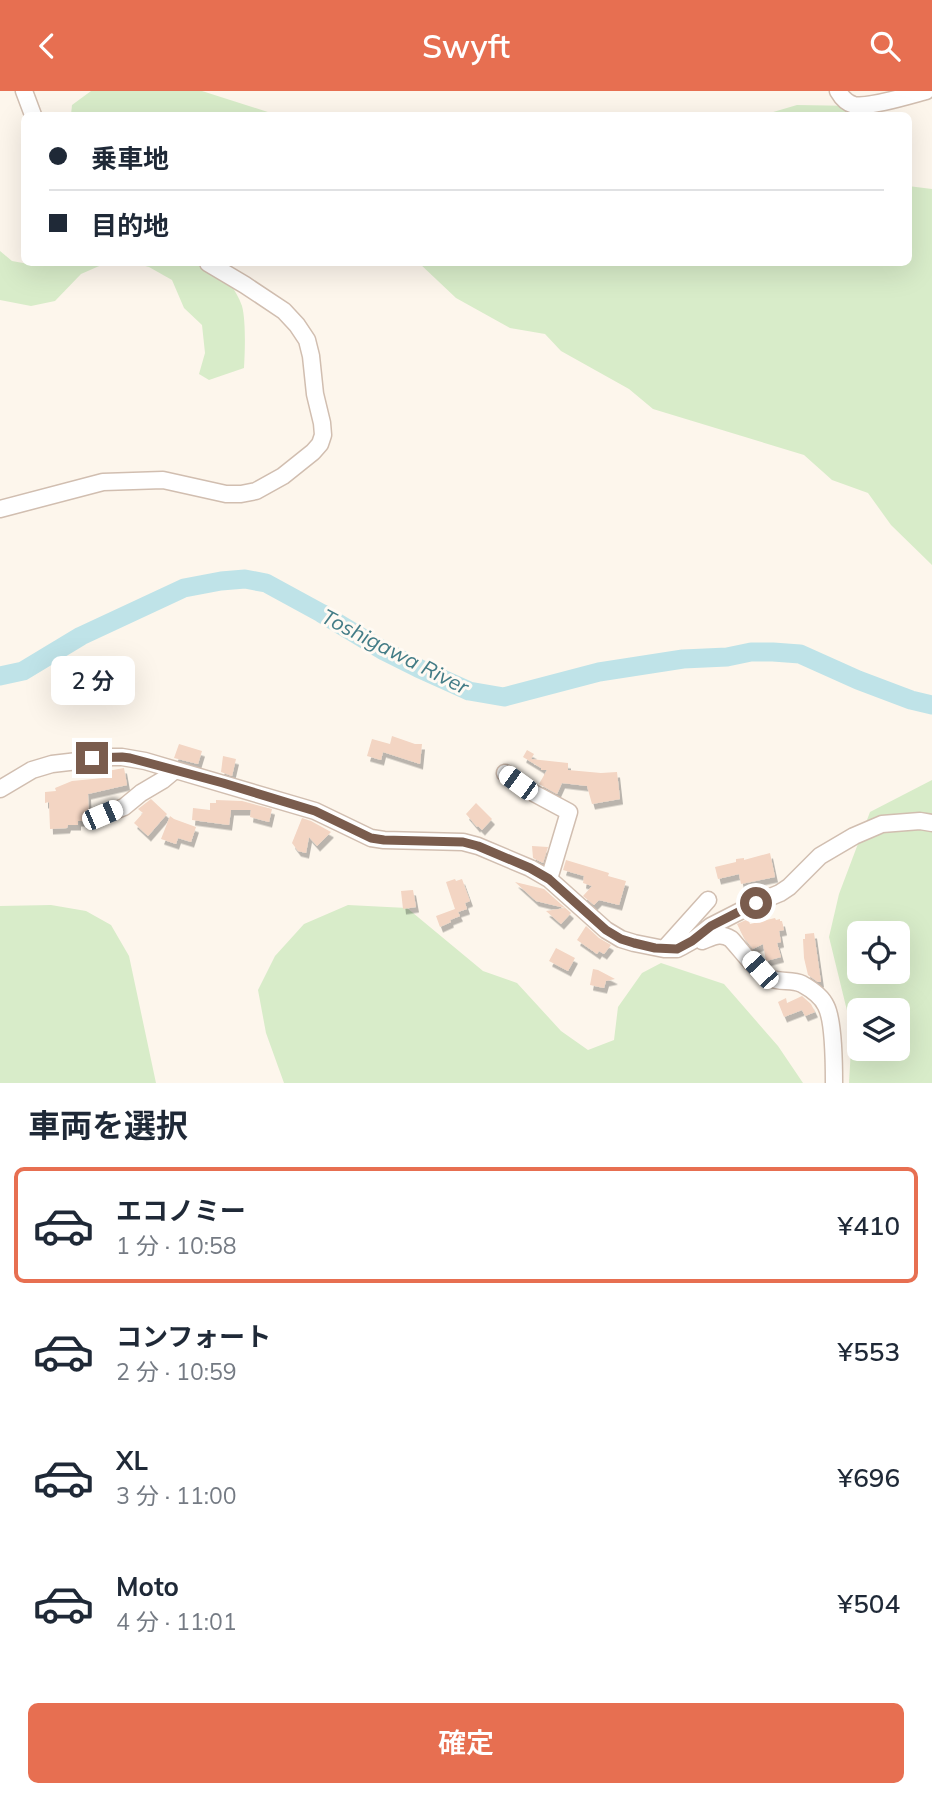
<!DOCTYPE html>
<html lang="ja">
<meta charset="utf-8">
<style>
:root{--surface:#fff;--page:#f6f6f7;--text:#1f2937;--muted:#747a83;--line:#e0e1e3;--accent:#e76f51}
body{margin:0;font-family:Mulish,"Noto Sans JP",sans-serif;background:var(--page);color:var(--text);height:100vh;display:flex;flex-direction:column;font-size:26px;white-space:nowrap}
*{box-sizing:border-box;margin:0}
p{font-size:23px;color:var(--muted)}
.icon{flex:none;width:38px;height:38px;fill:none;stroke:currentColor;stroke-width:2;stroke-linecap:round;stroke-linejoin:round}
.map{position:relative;height:992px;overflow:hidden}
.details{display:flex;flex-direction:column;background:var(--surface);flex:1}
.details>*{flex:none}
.guide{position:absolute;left:21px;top:21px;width:891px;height:154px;border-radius:10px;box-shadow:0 7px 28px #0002;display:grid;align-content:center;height:154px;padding:0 28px;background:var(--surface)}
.controls{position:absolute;left:847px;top:830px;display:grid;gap:14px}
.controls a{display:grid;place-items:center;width:63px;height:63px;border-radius:10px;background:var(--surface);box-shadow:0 7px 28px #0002;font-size:35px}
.end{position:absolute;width:32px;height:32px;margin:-16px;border:9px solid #7a5c4d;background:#fff;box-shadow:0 0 0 4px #fff}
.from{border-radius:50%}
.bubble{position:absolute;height:49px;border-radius:10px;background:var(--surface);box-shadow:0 7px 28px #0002;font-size:23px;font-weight:600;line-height:49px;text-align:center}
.car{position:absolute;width:21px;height:42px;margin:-21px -10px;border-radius:9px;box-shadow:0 0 5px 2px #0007;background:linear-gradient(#fff 24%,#345 0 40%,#fff 0 76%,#345 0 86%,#fff 0)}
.guide b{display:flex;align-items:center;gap:24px;height:66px;font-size:26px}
.guide b+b{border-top:2px solid var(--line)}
.guide i{width:18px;height:18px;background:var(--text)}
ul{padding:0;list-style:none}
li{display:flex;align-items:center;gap:21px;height:116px;margin:0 14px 10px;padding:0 14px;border:4px solid transparent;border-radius:10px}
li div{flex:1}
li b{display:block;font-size:26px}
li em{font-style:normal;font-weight:600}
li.current{border-color:var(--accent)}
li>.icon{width:63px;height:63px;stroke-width:1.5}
h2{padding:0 28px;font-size:32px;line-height:84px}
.primary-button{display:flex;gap:14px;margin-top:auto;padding:14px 28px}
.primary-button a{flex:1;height:80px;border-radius:10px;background:var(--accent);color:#fff;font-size:28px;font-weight:600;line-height:80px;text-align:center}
header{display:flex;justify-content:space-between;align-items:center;height:91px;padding:0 28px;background:var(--accent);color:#fff;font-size:32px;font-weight:600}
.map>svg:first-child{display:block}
.green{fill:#d8ecc9;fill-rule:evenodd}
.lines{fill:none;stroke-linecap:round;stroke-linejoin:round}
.river{stroke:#bfe3e8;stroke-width:19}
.building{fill:#f3d5c3;filter:url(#shadow)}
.minor-casing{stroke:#d1beb0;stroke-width:19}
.minor{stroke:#fff;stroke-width:16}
.route{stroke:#7a5c4d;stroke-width:9}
.labels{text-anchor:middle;stroke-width:6;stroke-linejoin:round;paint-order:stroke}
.water-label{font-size:21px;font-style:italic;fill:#437c86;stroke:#fffaf3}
</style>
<header><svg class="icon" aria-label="back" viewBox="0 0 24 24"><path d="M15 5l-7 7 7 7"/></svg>Swyft<svg class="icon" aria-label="search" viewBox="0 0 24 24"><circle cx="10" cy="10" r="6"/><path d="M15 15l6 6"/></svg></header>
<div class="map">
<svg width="932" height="992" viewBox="0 0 932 992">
<defs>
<filter id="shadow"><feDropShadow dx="3" dy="5.5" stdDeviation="0" flood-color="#0004"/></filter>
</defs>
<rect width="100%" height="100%" fill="#fdf6ec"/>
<path class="green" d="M91 0H202L274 23 302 24H71L72 14Z
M797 14 856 15 882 24H763Z
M908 95 932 98V474L891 434 868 402 832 389 804 364 653 318 629 298 561 260 545 243 510 237 456 207 419 172H908Z
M0 160 12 170 34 174 35 172H106L81 183 55 210 31 215 0 209Z
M134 172H214C224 185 236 198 242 215 246 230 245 261 244 277L209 289 199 283 205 262 202 234 184 217 172 189 149 176Z
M932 689V992H849L852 940 829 846 839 803 870 721ZM859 842H898V880H859ZM859 919H898V957H859Z
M51 814 86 820 111 834 129 865 156 992H0V815Z
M348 814 407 817 483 880 517 892 561 940 588 959 614 949 618 916 642 882 661 872 724 893 778 955 803 992H284L266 942 258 899 275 865 304 833Z"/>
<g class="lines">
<path class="river" d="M0 585 23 580 81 545 184 497 221 490 245 488 266 492 321 522 384 560 418 577 469 600 504 606 599 581 683 568 727 566 751 561H773L800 563 858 589 911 609 932 614"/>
</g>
<path class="building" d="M392 645 415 653H422L420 673 383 661 381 669 367 665 372 648 390 653Z
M179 653 202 660 198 673 174 667Z
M527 659 534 663 531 668 568 672V679L601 682 617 681 620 708 592 713 587 695 562 692 557 703 539 693 547 679H541V677L523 666Z
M223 665 236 668 232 685 221 681Z
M124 677 127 694 88 703 89 725H87V730H78V734H68L67 737 50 738 49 711 45 712V701L56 700 55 697 72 690 103 687 102 681Z
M151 708 167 723 148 745 134 732 143 722 138 718Z
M216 709 242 710 272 718 269 731 250 726 251 719H231L229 734 192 729 193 717 210 719V712H216Z
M476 712 492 728 482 739 478 735 477 736 466 723Z
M170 725 174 728 196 736 191 751 178 747 176 753 161 748Z
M302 727 311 730 331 741 317 755 309 746 306 762 298 760 292 752Z
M532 755 548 756 543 772 533 767Z
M770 762 775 786 741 793 739 783 718 788 715 776 736 771V768L744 767V769Z
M566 769 609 782 608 785 626 790 619 814 599 809 594 814 583 805 592 795 583 792 584 785 563 779Z
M455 788 456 790 462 788 470 810 465 812 467 818 458 821 460 825 450 829 451 831 440 836 436 825 455 818 446 791Z
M515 791 544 798 571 822 561 833 546 820 565 817 536 810Z
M413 799 416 816 403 818 401 800Z
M775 827 776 829 780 828V830H782L784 839 779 840 781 851 777 852 781 866 766 870 763 853 753 858 744 847 737 833 748 828 750 833Z
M586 835 599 847 611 854 604 863 599 860 597 863 577 849Z
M814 842 821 891H818L808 884 804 867 803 848H805V843Z
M556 857 575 867 568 880 549 870Z
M593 878 598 879 615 888 606 890 604 897 590 894Z
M802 905 811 913 815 921 805 925 802 919 784 926 778 911 786 907 787 912Z"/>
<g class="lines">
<g class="minor-casing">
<path id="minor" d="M24 0 33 24
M838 0C842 7 846 12 854 14 868 17 911 4 926 0
M0 418 103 391 163 389 226 403H241L256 400 283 385 313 361 320 353 323 344 322 332 315 303 311 265 307 249 297 234 284 220 245 194 208 172
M505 682 528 699 569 721 549 788
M0 698 32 679 52 673 112 666H122L145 670 315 720 371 747 384 749 463 751 478 755 530 777 549 788 606 839 621 848 634 852 664 858H677L683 855 692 850 711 835 756 812 780 802 789 796 820 765 854 745 882 733 920 730 932 732
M102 725 124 716 141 702 163 689 175 679
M702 850C713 846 720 841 731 848 742 860 755 879 770 887 780 892 792 888 802 893 811 898 822 906 826 915 834 930 834 974 834 992
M664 858 708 809"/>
</g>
<use href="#minor" class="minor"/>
</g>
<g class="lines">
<path class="route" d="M92 667 122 666 130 667 223 692 315 720 371 747 384 749 463 751 478 755 530 777 549 788 606 839 621 848 634 852 655 857 677 858 692 850 711 835 756 812"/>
</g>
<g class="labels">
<g class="water-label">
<text transform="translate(395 561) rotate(27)" y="7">Toshigawa River</text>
</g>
</g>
</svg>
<div class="controls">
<a><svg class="icon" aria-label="locate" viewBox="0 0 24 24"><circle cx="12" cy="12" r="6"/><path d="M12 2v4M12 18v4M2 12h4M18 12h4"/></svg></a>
<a><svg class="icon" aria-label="layers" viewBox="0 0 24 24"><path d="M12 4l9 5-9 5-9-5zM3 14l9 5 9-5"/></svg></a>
</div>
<i class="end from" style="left:756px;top:812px"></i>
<i class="end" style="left:92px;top:667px"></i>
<div class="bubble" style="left:51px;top:565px;width:84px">2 分</div>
<i class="car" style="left:518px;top:692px;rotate:306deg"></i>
<i class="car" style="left:102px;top:724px;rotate:67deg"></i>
<i class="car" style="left:760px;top:879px;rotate:318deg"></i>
<div class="guide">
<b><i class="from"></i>乗車地</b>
<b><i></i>目的地</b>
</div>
</div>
<section class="details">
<h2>車両を選択</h2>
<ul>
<li class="current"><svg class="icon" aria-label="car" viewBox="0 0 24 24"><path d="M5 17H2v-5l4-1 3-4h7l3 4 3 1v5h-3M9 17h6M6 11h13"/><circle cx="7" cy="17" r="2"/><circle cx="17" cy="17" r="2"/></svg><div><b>エコノミー</b><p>1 分 · 10:58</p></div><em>¥410</em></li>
<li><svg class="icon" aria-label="car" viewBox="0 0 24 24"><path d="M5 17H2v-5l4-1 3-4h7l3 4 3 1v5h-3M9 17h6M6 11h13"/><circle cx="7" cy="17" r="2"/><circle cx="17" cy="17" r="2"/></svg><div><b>コンフォート</b><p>2 分 · 10:59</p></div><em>¥553</em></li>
<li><svg class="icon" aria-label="car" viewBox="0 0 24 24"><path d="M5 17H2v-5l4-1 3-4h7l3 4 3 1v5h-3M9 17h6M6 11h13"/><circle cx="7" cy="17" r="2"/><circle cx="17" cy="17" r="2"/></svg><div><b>XL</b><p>3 分 · 11:00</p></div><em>¥696</em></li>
<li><svg class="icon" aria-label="car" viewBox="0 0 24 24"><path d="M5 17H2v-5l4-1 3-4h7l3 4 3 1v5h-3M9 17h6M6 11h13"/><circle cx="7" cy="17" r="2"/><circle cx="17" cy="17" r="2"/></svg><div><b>Moto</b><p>4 分 · 11:01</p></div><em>¥504</em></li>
</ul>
<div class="primary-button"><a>確定</a></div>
</section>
